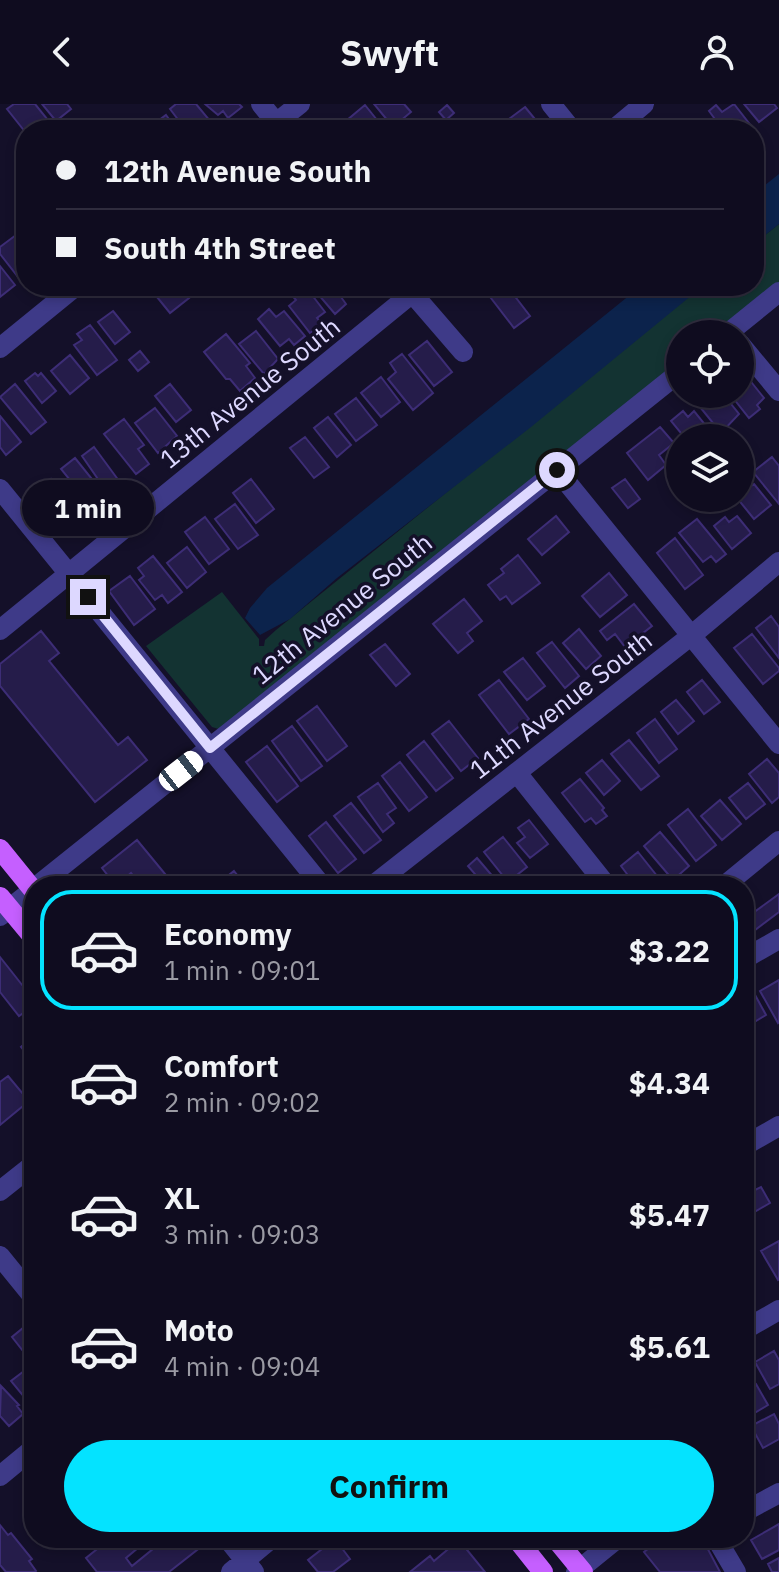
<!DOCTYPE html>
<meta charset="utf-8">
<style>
:root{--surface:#0f0c1f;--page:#181528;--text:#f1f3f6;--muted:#9b9ba4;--line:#2f2c3d;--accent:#04e3ff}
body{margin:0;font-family:"IBM Plex Sans",sans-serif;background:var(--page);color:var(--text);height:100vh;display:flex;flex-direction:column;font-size:30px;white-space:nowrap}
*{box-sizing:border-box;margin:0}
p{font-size:26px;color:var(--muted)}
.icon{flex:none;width:44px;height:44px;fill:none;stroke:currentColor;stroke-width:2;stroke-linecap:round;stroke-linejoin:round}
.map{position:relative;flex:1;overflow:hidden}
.side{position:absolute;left:24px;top:772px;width:730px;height:672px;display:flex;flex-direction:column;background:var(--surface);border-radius:32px;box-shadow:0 4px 12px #0003,0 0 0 2px var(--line)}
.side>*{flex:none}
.top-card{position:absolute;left:16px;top:16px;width:748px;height:176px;border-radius:32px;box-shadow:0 4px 12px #0003,0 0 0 2px var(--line);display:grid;align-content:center;height:176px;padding:0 40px;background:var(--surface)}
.buttons{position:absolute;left:666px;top:216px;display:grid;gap:16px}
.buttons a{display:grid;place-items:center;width:88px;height:88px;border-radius:50%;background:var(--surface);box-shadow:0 4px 12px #0003,0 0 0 2px var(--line);font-size:40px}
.end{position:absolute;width:36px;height:36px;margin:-18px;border:10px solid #ddd8ff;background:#111;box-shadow:0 0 0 4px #111}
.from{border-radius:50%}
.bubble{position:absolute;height:56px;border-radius:28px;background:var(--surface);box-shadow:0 4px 12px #0003,0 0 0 2px var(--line);font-size:26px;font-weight:700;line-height:56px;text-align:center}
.car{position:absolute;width:24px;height:48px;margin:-24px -12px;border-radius:10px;box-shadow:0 0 6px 2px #0007;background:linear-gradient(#fff 24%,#345 0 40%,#fff 0 76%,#345 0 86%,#fff 0)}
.top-card b{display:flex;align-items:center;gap:28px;height:76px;font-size:30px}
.top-card b+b{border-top:2px solid var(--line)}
.top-card i{width:20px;height:20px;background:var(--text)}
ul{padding:14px 0 0;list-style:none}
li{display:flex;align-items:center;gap:24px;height:120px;margin:0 16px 12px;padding:0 24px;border:4px solid transparent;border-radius:32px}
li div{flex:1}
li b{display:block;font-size:30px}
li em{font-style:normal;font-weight:700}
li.selected{border-color:var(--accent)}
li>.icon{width:72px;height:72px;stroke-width:1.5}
.button{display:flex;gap:16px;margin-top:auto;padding:16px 40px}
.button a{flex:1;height:92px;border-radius:48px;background:var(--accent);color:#111;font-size:32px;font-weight:700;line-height:92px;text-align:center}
header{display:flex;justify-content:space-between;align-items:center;height:104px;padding:0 40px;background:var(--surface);font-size:36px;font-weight:700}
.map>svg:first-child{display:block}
.green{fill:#133332}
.water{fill:#0c234c}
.building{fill:#251c4a;stroke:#3d2d76;stroke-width:2}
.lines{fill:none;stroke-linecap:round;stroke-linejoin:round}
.minor{stroke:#3e3a88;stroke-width:20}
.major{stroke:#c55fff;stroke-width:20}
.route{stroke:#ddd8ff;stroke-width:10}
.labels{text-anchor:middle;stroke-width:7;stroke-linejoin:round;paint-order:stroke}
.street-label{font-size:26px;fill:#ddd8ff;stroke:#141029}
</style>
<header><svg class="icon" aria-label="back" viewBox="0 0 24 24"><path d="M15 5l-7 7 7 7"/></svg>Swyft<svg class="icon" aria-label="person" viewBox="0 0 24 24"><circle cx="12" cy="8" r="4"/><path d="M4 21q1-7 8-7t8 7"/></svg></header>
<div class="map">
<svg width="779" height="1468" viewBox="0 0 779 1468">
<rect width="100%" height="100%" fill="#141029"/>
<path class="green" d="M779 120V183L721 230H680V263L225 627 212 623 146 542 222 488 259 535V542H264L265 536 276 526 702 182H754V140Z"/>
<path class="water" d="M779 70V120L754 140V90Z
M641 182H703L531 323 337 474 290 515 260 531 245 514 250 504 267 484Z"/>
<path class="building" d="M14 0H35L48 16 36 26H26V29L7 5Z
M42 0H67L71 5 56 17Z
M176 0H196L211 18 205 23 206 26H186L170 5Z
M205 0H239L242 3 228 14 223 7 218 11Z
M374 0H404L411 8 393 23Z
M734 0 752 23 748 26H723L709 7 716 1 722 8Z
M744 0H774L777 4 759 18Z
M365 1 385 26H353L346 17Z
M447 1 454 9 446 16 439 8Z
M525 3 544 26H518L509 15Z
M166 11 177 26H147V25Z
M333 16 342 26H321Z
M16 131 26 143V175L22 178 0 150V143Z
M0 162 15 181 0 193Z
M148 182H179L189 194 170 209Z
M305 182 325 208 317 214 322 220 310 229 289 202 296 196 285 183Z
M344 182 348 187 341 193 346 200 335 210 312 183Z
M488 182H507L530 212 514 224 484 185Z
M269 205 276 213 284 207 305 232 294 241 289 235 280 242 258 215Z
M113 207 130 228 115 240 98 218Z
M90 221 117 256 97 271 74 241 82 236 77 230Z
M256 227 278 255 264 270 239 240Z
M226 230 250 259 246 262 255 274 240 287 230 275H226L204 248Z
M427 237 452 268 434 282 409 251Z
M140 247 149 258 138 267 129 256Z
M402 250 433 289 413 306 388 275 396 268 390 259Z
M70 251 89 274 70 290 51 267Z
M740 264 764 294 757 301 760 305 749 314 730 290H740Z
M35 269 38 272 41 269 56 287 42 299 25 277Z
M381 273 400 298 381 313 361 289Z
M15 280 46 318 31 330 0 293Z
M170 280 191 306 176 318 155 292Z
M705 290 712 295 723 290 739 310 721 329 696 298Z
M356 294 377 321 356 337 335 310Z
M155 304 177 332 158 349 135 319Z
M683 307 688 313 694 307 711 328 703 334H685L671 317Z
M0 312 21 338 6 351 0 343Z
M328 313 351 341 337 353 314 324Z
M124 315 144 341 138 345 149 360 136 370 104 330Z
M660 323 674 339 659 351 666 361 648 376 627 349Z
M305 333 329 363 314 374 290 344Z
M94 343 122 381 109 391 82 352Z
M772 353 779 362V400L753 368Z
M75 354 104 390 90 401 61 365Z
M51 375 81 414 65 427 35 387Z
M251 375 274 405 256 419 233 389Z
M625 375 640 395 628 404 612 384Z
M754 380 771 401 754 415 737 394H740V390Z
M235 400 258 431 238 445 215 415Z
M556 412 569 428 542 451 528 435Z
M737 412 751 429 732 445 714 422 725 413 729 418Z
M205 413 229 445 209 460 185 428Z
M697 415 726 450 716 458 711 452 703 458 679 429Z
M675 434 703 471 685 485 657 449Z
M187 443 206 468 187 484 167 459Z
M518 451 540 479 512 500 506 492 500 496 488 481 504 469 501 465Z
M153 452 182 488 168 499 162 491 155 496 139 476 144 472 138 464Z
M609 469 627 491 600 513 582 492Z
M130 472 155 505 134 521 109 487Z
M464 495 482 517 467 529 473 537 458 549 433 520Z
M634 500 652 522 625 543 615 530 607 536 600 527Z
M771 512 779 523V554L756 524Z
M579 525 601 552 586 565 563 539Z
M41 527 59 549 49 557 118 641 128 633 147 656 95 698 0 582V560Z
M752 530 779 564V567L763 580 734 544Z
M552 538 579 572 565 584 537 549Z
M385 540 410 570 396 582 370 551Z
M523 554 545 582 527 596 504 568Z
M499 576 529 615 509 630 479 591Z
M702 576 720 598 704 610 687 588Z
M676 596 694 617 678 630 661 608Z
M317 602 347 642 327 657 297 617Z
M655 615 677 645 659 659 637 629Z
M449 617 478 654 461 667 432 630Z
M292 622 322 662 301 677 272 637Z
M629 636 659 672 641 686 611 650Z
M424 637 453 674 436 687 407 651Z
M267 642 298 682 277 698 246 658Z
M767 655 779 669V693L772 699 749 670Z
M602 656 620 677 604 691 586 669Z
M400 658 427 693 409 707 382 672Z
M580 675 604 704 602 706 607 712 596 720 591 714 585 718 562 689Z
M378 679 396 704 387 710 394 719 383 728 358 693Z
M748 679 765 700 746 715 729 694Z
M720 696 741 720 722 736 701 712Z
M351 699 381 736 364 749 334 712Z
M688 705 716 741 696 757 668 721Z
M529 716 548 740 530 754 517 739 525 733 518 724Z
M326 718 356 755 338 769 309 732Z
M660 728 689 762 673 776 644 742Z
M503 733 527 763 508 778 484 748Z
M137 736 175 782H141L131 769 116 782 102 764Z
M638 748 665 782H636L621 762Z
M477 754 501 782H471L466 777 475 770 468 762Z
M234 767 246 782H215Z
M779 790V808L755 826 746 814Z
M0 853 34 896V901L19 912 0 888Z
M779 876V918L778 919 760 887Z
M754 889 766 911 746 923 744 895Z
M34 932V959L21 943Z
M8 972 29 997 0 1021V978Z
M748 1079 753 1087 761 1083 770 1099 744 1114V1081Z
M779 1137V1175L778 1176 761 1147Z
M23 1224 34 1237V1241L23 1247 12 1233Z
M774 1247 779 1256V1280L770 1285 755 1258Z
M24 1267 34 1277V1305L11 1277Z
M756 1280 768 1301 746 1314 744 1287Z
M1 1282 19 1301 17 1302 23 1310 9 1322 0 1312Z
M774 1310 779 1320V1335L763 1344 751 1322Z
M779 1420V1446L762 1455 751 1436Z
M0 1421 8 1431 11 1429 32 1455 29 1457 36 1467 35 1468H6L0 1461Z
M111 1434H150L126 1454 132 1462 159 1440 154 1434H195L202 1442 169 1468H97L86 1454Z
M662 1434H702L720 1468H660L644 1448Z
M335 1435 350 1455 333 1468H318L308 1456Z
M459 1436 485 1468H410L430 1452 434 1457Z
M779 1454V1468H772L768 1460Z"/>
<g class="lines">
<path class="minor" d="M261 0 282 26
M551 0 572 26
M267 26 300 0
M613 26 644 0
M406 182 463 248
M727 230 779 188
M740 240 779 287
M0 244 76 182
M557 366 779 640
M0 385 322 782
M0 526 421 182
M517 669 607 782
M37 782 680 268
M372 782 692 531 779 458
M724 782 779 737
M0 812 34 785
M744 855 779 835
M744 1042 779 1022
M0 1087 34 1060
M0 1152 34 1194
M744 1226 779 1206
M0 1372 34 1344
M744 1408 779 1389
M227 1434 254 1468
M716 1434 736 1468
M231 1468 272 1434
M576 1468 618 1434"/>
<path class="major" d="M0 745 34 787
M0 793 34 834
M516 1434 543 1468
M555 1434 583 1468"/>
</g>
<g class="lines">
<path class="route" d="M88 493 210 644 557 366"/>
</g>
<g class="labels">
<g class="street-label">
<text transform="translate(250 289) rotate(-39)" y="9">13th Avenue South</text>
<text transform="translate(342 505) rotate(-39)" y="9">12th Avenue South</text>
<text transform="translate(561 601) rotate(-38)" y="9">11th Avenue South</text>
</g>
</g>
</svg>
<div class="buttons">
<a><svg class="icon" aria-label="locate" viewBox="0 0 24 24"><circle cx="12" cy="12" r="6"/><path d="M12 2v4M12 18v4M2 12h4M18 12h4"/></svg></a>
<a><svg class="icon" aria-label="layers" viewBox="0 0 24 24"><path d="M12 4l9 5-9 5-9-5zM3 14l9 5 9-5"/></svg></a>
</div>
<i class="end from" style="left:557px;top:366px"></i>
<i class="end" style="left:88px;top:493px"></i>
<div class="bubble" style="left:22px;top:376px;width:132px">1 min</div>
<i class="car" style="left:181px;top:667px;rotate:52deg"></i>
<div class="top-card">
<b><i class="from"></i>12th Avenue South</b>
<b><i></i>South 4th Street</b>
</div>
<section class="side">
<ul>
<li class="selected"><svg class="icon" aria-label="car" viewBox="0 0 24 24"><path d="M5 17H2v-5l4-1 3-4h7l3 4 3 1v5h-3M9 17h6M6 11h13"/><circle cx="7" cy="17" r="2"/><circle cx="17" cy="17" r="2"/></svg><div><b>Economy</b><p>1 min · 09:01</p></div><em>$3.22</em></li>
<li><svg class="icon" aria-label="car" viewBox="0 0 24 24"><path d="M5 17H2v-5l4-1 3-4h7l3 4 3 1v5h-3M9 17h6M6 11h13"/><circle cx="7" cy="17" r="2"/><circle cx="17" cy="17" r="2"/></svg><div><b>Comfort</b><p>2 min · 09:02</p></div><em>$4.34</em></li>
<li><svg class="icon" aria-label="car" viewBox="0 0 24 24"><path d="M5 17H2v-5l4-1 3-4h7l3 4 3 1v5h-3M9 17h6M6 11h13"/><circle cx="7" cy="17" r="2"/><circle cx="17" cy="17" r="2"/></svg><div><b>XL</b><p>3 min · 09:03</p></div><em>$5.47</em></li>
<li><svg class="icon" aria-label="car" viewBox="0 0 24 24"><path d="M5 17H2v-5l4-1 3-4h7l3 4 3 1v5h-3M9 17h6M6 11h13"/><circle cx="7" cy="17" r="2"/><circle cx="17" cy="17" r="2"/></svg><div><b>Moto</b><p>4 min · 09:04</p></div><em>$5.61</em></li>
</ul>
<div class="button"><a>Confirm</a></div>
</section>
</div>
